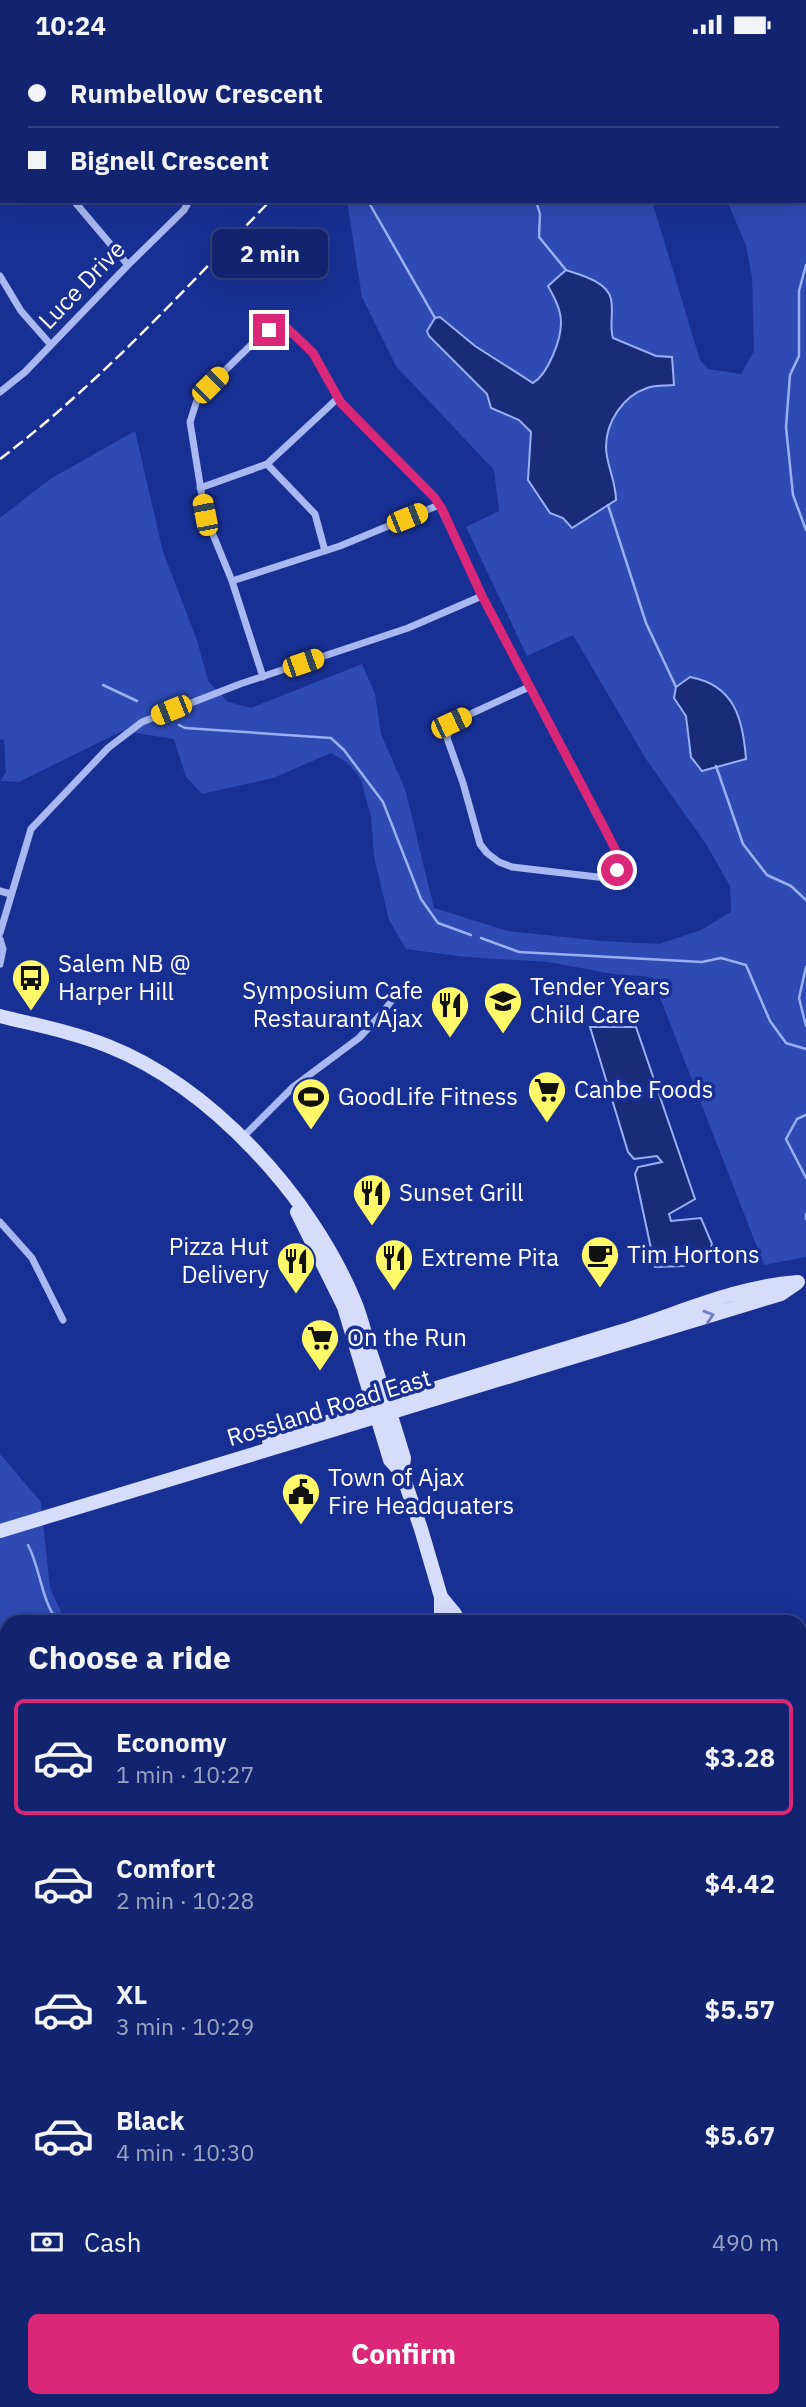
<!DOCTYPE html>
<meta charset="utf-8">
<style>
:root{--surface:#12246f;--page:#1f3077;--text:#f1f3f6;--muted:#9ca4c3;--line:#314182;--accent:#db2777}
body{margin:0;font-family:"IBM Plex Sans",sans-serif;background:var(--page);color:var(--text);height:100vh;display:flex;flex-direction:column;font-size:26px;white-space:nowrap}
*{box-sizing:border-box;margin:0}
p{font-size:23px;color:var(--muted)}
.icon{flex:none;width:38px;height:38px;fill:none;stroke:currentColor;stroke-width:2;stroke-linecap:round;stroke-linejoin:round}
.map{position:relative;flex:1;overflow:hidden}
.details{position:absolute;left:0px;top:1566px;width:807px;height:793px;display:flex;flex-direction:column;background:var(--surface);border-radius:21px 21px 0 0;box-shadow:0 7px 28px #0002,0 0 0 2px var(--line)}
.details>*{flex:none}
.banner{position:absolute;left:0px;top:0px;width:807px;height:154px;box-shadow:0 7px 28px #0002,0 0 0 2px var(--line);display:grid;align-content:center;height:154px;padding:0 28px;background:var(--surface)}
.end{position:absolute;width:32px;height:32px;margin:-16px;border:9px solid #db2777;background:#fff;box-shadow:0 0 0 4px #fff}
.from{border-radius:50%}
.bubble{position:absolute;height:49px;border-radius:10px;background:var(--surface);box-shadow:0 7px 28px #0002,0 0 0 2px var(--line);font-size:23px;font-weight:800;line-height:49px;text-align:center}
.car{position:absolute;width:21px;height:42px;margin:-21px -10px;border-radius:9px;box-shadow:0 0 5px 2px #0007;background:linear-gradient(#f5c518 24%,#345 0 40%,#f5c518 0 76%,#345 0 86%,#f5c518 0)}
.banner b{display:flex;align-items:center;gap:24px;height:66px;font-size:26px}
.banner b+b{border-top:2px solid var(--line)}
.banner i{width:18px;height:18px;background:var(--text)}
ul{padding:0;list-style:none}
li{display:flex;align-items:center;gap:21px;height:116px;margin:0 14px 10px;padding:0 14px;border:4px solid transparent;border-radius:10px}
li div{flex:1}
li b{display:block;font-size:26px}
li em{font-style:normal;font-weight:800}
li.selected{border-color:var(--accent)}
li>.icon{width:63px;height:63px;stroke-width:1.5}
h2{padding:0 28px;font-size:32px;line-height:84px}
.pay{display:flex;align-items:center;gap:18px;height:77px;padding:0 28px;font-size:26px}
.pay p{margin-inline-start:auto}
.button{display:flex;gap:14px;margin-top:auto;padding:14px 28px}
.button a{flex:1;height:80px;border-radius:10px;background:var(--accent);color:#fff;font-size:28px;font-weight:800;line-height:80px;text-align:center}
.status{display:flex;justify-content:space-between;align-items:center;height:49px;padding:0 35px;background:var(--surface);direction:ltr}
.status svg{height:19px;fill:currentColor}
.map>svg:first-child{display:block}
.green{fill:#2e4ab3;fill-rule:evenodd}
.water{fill:#192c79;stroke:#9baff3;stroke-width:2}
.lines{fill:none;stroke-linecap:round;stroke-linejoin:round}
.stream{stroke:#9baff3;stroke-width:2.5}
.minor{stroke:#a8b8f0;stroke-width:7}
.secondary{stroke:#d6ddfb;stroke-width:14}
.rail{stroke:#fff;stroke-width:2.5;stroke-dasharray:12 5;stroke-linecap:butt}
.oneway{stroke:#6d7ec2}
.route{stroke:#db2777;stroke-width:9}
.labels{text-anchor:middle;stroke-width:7;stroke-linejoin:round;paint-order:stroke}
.street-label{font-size:24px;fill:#fff;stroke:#183094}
.poi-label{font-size:24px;fill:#fff;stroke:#183094;text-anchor:start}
</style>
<div class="status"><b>10:24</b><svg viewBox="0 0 49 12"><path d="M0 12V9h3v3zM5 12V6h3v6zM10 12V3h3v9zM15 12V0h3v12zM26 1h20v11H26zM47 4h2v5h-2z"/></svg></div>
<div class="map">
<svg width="806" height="2358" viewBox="0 0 806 2358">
<rect width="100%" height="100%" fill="#183094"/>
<path class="green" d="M671 0H806V1208L764 1216 652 928 613 925 548 913 465 908 406 900 389 871 374 808 371 768 361 730 348 714 331 704 273 729 202 745 186 728 174 690 122 682 19 733 0 732 6 724 4 691 0 690V469L50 430 135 382 163 503 197 591 208 632 228 653 251 659 362 615 375 645 381 685 405 740 434 859 508 882 601 892 659 895 701 881 731 863 730 837 706 795 646 710 573 586 527 607 466 478 499 462 494 421 396 317 362 248 347 152H652L700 311 708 320 741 325 754 302 752 228 746 196 727 152H805V2ZM611 250 610 278 612 289 656 307 671 308 674 336C665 337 655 336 647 339 623 347 606 373 606 398 606 415 616 432 616 451L572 479 528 431 531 383 519 371 491 359 487 345 440 268 475 297 533 334C549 324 558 296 561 277 562 270 559 261 557 254ZM686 667 716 717 702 721 691 707Z
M0 1405 41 1453 50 1539 66 1573H7V2036L0 2020Z
M123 2352H340V2358H125Z"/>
<path class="water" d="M566 221C580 226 607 232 611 250 614 263 609 276 613 289L656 307 672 308 674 336C666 337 655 336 647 339 623 347 606 373 606 398 606 415 616 432 616 451L572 479 563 469 550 464 528 431 531 383 519 371 491 359 487 345 429 287 427 282 435 269 440 268 475 297 533 334C548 325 561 291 561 274 561 260 554 248 548 237Z
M690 628C734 636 743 669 746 710L702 722 691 708 686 667 674 649 676 638Z
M590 978H636L695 1150 669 1165 671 1172 701 1169 712 1195 707 1209 684 1217 655 1218 635 1125 638 1118 662 1113 657 1107 634 1110 628 1103Z"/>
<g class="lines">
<path class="stream" d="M455 0 456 2
M724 0 726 2
M805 132 806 131
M368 152 435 269
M536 152 540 165 539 188 566 221
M806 216 799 242V307L790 326 786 378 793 446 806 481
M608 456 646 574 676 638
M103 636 137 652
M179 676 185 679 331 689 344 701 383 753 421 850 438 874 471 886
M716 717 743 795 767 826 791 837 806 851
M481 889 519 903 702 913 721 909 746 916 770 972 786 994 806 1000
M806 918 799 949 806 977
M806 1066 797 1070 786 1090 806 1129
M806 1165V1170
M28 1496C41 1521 41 1551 58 1573
M800 2183H806"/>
<path class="minor" d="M140 2V0
M0 3 2 0
M74 152 128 216
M0 227 21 262 51 296
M0 343 25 323 128 216 184 161 189 152
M267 415 315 465 325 502
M200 439 267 415 338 349
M232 532 340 497 439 456
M263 628 232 532 205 466 190 373 198 348 251 296 269 281 283 275 313 304 341 353 434 448 441 460 482 547 618 806 617 821 606 829 512 818 499 813 487 804 480 795 463 734 447 689 451 674 529 638
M0 842 11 845
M0 884 31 780 108 699 142 673 240 635 408 579 482 547
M0 890 3 900 0 915
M242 1089 293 1038 359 989 384 962 400 940
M0 1173 32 1209 63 1271"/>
<path class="secondary" d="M0 967C36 976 73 983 108 997 213 1039 311 1148 354 1251 361 1267 365 1285 370 1302 382 1337 393 1373 404 1409L402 1424
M297 1163 344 1258 390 1411 402 1424 421 1480 441 1548V1573
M269 1392C385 1354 502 1319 619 1283 678 1265 737 1237 798 1233
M0 1482 781 1245 797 1234
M441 1548 455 1565 458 1573
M683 2352 684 2358
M699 2352 700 2358"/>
<path class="rail" d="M416 2 418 0
M0 410C100 334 183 242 270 152"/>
</g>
<defs><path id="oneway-chevron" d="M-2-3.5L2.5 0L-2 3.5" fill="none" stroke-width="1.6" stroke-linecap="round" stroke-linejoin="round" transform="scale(1.75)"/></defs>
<use class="oneway" href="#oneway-chevron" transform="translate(709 1267) rotate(-17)"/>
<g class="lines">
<path class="route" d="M269 281 283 275 313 304 341 354 434 448 442 460 482 547 608 786 618 806 617 821"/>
</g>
<defs>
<g id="bus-pin" transform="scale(2.0125)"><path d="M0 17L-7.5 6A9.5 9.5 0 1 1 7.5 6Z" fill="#fff868" stroke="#183094"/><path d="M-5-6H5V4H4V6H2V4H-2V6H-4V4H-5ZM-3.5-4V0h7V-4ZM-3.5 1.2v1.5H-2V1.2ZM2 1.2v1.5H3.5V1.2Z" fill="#111"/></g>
<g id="school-pin" transform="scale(2.0125)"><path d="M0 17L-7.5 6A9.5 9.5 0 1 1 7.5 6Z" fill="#fff868" stroke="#183094"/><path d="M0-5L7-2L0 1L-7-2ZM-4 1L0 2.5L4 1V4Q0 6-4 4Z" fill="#111"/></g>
<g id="restaurant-pin" transform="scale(2.0125)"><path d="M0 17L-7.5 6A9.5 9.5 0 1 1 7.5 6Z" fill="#fff868" stroke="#183094"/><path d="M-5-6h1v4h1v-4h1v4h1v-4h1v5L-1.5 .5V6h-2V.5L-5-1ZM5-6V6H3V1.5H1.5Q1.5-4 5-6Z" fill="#111"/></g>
<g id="supermarket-pin" transform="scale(2.0125)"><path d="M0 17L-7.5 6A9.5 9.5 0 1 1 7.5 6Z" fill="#fff868" stroke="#183094"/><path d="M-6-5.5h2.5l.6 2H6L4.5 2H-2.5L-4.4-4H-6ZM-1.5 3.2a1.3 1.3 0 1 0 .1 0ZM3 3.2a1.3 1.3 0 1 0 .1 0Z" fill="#111"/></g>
<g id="stadium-pin" transform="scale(2.0125)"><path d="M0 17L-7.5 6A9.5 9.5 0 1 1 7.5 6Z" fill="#fff868" stroke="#183094"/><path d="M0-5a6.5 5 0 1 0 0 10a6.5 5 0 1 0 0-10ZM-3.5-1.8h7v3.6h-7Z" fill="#111"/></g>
<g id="cafe-pin" transform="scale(2.0125)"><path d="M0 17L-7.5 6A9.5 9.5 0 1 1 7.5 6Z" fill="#fff868" stroke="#183094"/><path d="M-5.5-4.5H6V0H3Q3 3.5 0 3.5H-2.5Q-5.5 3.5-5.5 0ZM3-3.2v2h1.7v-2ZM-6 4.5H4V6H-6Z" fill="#111"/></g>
<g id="civic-pin" transform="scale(2.0125)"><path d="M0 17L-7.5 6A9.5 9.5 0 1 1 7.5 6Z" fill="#fff868" stroke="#183094"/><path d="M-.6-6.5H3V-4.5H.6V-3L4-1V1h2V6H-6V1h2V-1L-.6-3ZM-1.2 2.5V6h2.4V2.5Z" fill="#111"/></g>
</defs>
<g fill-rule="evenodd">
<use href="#bus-pin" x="31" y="929"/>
<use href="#school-pin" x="503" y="952"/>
<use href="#restaurant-pin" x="450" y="956"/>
<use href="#supermarket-pin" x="547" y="1041"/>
<use href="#stadium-pin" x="311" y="1048"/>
<use href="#restaurant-pin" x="372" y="1144"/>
<use href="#cafe-pin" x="600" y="1206"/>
<use href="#restaurant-pin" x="394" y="1209"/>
<use href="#restaurant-pin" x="296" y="1212"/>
<use href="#supermarket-pin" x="320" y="1289"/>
<use href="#civic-pin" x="301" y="1443"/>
</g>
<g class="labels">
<g class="street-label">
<text transform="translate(82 236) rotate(-46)" y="8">Luce Drive</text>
<text transform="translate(329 1359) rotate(-17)" y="8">Rossland Road East</text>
</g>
<g class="poi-label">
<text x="58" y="923">Salem NB @<tspan x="58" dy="28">Harper Hill</tspan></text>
<text x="530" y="946">Tender Years<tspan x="530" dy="28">Child Care</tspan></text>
<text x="423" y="950" text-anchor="end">Symposium Cafe<tspan x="423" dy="28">Restaurant Ajax</tspan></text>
<text x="574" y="1049">Canbe Foods</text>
<text x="338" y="1056">GoodLife Fitness</text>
<text x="399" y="1152">Sunset Grill</text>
<text x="269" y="1206" text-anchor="end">Pizza Hut<tspan x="269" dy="28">Delivery</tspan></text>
<text x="627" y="1214">Tim Hortons</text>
<text x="421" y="1217">Extreme Pita</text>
<text x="347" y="1297">On the Run</text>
<text x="328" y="1437">Town of Ajax<tspan x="328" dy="28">Fire Headquaters</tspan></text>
</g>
</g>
</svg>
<i class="end from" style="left:617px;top:821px"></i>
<i class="end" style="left:269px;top:281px"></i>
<div class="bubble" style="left:212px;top:180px;width:116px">2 min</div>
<i class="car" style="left:210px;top:336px;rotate:45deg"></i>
<i class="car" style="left:205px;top:466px;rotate:349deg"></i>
<i class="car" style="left:407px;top:469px;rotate:68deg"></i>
<i class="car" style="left:303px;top:614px;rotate:71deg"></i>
<i class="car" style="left:171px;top:661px;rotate:248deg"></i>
<i class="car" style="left:451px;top:674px;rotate:65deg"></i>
<div class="banner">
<b><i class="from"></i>Rumbellow Crescent</b>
<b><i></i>Bignell Crescent</b>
</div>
<section class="details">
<h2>Choose a ride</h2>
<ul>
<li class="selected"><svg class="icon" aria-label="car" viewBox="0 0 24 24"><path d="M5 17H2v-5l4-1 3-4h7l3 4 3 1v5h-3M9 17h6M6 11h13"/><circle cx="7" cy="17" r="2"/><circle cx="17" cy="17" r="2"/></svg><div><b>Economy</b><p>1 min · 10:27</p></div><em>$3.28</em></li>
<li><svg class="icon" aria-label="car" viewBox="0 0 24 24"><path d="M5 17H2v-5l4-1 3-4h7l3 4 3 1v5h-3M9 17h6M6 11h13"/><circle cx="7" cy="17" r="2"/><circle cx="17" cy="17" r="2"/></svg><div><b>Comfort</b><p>2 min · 10:28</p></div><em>$4.42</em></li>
<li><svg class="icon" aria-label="car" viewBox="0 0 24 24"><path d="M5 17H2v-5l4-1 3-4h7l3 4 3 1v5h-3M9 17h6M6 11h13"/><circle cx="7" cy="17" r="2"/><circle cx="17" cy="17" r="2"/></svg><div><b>XL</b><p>3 min · 10:29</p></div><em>$5.57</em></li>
<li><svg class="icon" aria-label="car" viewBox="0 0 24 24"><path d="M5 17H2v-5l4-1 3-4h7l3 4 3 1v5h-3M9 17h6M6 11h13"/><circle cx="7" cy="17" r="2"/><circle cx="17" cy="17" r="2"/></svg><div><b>Black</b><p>4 min · 10:30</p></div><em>$5.67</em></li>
</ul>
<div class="pay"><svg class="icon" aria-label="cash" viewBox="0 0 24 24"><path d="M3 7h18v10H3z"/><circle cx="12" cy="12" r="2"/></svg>Cash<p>490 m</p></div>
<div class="button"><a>Confirm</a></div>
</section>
</div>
